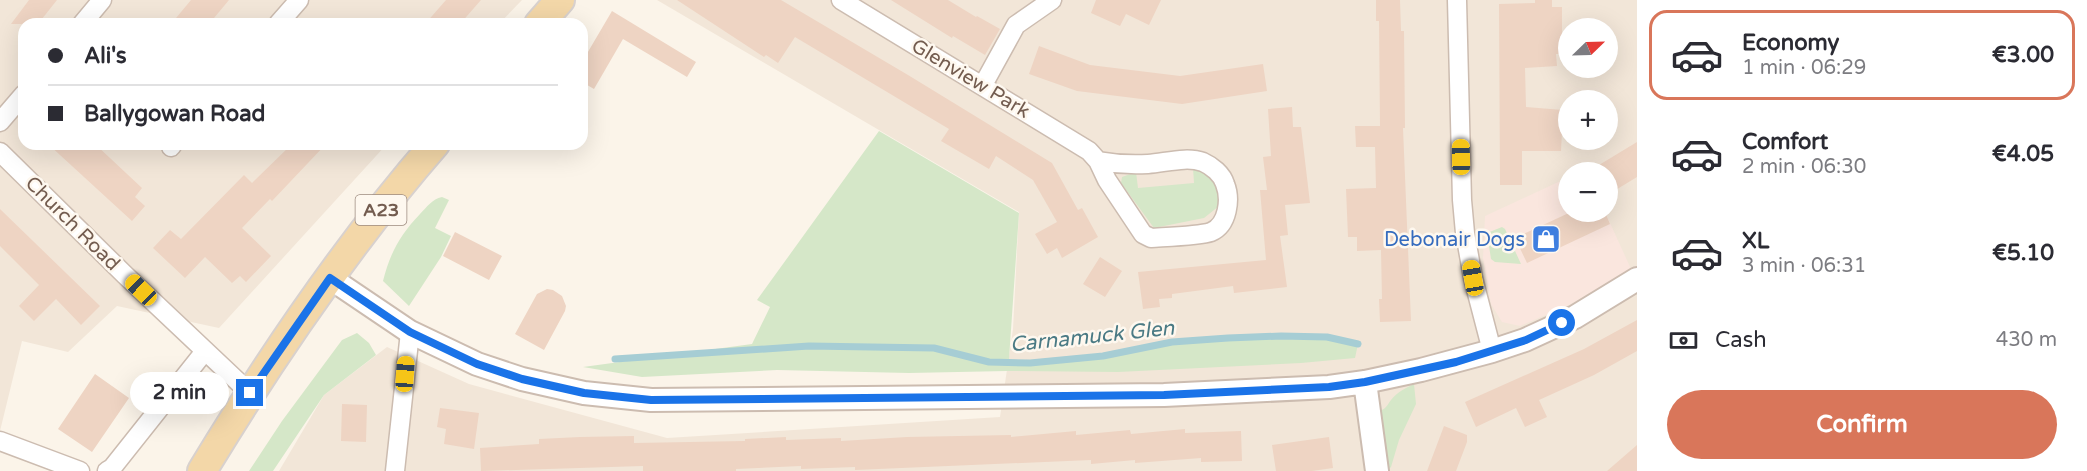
<!DOCTYPE html>
<meta charset="utf-8">
<style>
:root{--surface:#fff;--page:#f2f2f3;--text:#2b2b33;--muted:#7c7c81;--line:#e1e1e2;--accent:#d9765a}
body{margin:0;font-family:"Varela Round",sans-serif;background:var(--page);color:var(--text);height:100vh;display:flex;flex-direction:column;font-size:22px;white-space:nowrap}
*{box-sizing:border-box;margin:0}
p{font-size:20px;color:var(--muted)}
.icon{flex:none;width:33px;height:33px;fill:none;stroke:currentColor;stroke-width:2;stroke-linecap:round;stroke-linejoin:round}
.map{position:relative;flex:1;overflow:hidden}
.details{display:flex;flex-direction:column;background:var(--surface);width:450px}
.details>*{flex:none}
.guide{position:absolute;left:18px;top:18px;width:570px;height:132px;border-radius:18px;box-shadow:0 6px 24px #0002;display:grid;align-content:center;height:132px;padding:0 30px;background:var(--surface)}
.needle{width:39px;rotate:67deg}
.fabs{position:absolute;left:1558px;top:18px;display:grid;gap:12px}
.fabs a{display:grid;place-items:center;width:60px;height:60px;border-radius:50%;background:var(--surface);box-shadow:0 6px 24px #0002;font-size:30px}
.end{position:absolute;width:27px;height:27px;margin:-14px;border:8px solid #1a73e8;background:#fff;box-shadow:0 0 0 3px #fff}
.from{border-radius:50%}
.bubble{position:absolute;height:42px;border-radius:21px;background:var(--surface);box-shadow:0 6px 24px #0002;font-size:20px;font-weight:700;line-height:42px;text-align:center}
.car{position:absolute;width:18px;height:36px;margin:-18px -9px;border-radius:8px;box-shadow:0 0 4px 2px #0007;background:linear-gradient(#f5c518 24%,#345 0 40%,#f5c518 0 76%,#345 0 86%,#f5c518 0)}
.guide b{display:flex;align-items:center;gap:21px;height:57px;font-size:22px}
.guide b+b{border-top:2px solid var(--line)}
.guide i{width:15px;height:15px;background:var(--text)}
ul{padding:10px 0 0;list-style:none}
li{display:flex;align-items:center;gap:18px;height:90px;margin:0 12px 9px;padding:0 18px;border:3px solid transparent;border-radius:18px}
li div{flex:1}
li b{display:block;font-size:22px}
li em{font-style:normal;font-weight:700}
li.on{border-color:var(--accent)}
li>.icon{width:54px;height:54px;stroke-width:1.5}
.pay{display:flex;align-items:center;gap:15px;height:66px;padding:0 30px;font-size:22px}
.pay p{margin-inline-start:auto}
.action{display:flex;gap:12px;margin-top:auto;padding:12px 30px}
.action a{flex:1;height:69px;border-radius:36px;background:var(--accent);color:#fff;font-size:24px;font-weight:700;line-height:69px;text-align:center}
main{display:flex;flex:1;min-height:0}
.map>svg:first-child{display:block}
.residential{fill:#f2e6d8;fill-rule:evenodd}
.commercial{fill:#fae6de}
.green{fill:#d5e7c8}
.lines{fill:none;stroke-linecap:round;stroke-linejoin:round}
.stream{stroke:#a6cdd4;stroke-width:7}
.building{fill:#eed4c3}
.minor-casing{stroke:#ccbcb0;stroke-width:21}
.tertiary-casing{stroke:#ccbcb0;stroke-width:26}
.primary-casing{stroke:#d8d1ce;stroke-width:32}
.minor{stroke:#fff;stroke-width:18}
.tertiary{stroke:#fff;stroke-width:22}
.primary{stroke:#f3d7a8;stroke-width:28}
.route{stroke:#1a73e8;stroke-width:8}
.labels{text-anchor:middle;stroke-width:5;stroke-linejoin:round;paint-order:stroke}
.shield{fill:#fef8ef;stroke:#9d8b7f;stroke-width:1.5}
.shield-label{font-size:18px;font-weight:bold;fill:#735c4f}
.street-label{font-size:20px;fill:#735c4f;stroke:#fef8ef}
.shop-label{font-size:20px;fill:#366cbe;stroke:#fef8ef;text-anchor:end}
.water-label{font-size:21px;font-style:italic;fill:#4a7a84;stroke:#fef8ef}
</style>
<main>
<div class="map">
<svg width="1637" height="471" viewBox="0 0 1637 471">
<rect width="100%" height="100%" fill="#fbf4e9"/>
<path class="residential" d="M0 0H522L499 24H24V144H387L219 328 117 306 68 352 22 341 0 431Z
M657 0H1637V471H279L324 395 387 347 469 384 667 438 1000 417 1013 329 1019 212ZM1569 28H1608V68H1569ZM1569 100H1608V140H1569ZM1569 172H1608V212H1569Z"/>
<path class="commercial" d="M1569 177V212H1605L1631 269 1569 305 1520 326 1502 322 1491 304 1483 258 1485 216Z"/>
<path class="green" d="M879 131 1019 213 1009 359 1030 363 1103 356 1168 343 1228 338 1322 337 1358 344 1355 358 1301 363 1118 372 1007 371 909 373 777 370 642 377 583 367 752 344 770 307 757 300Z
M1193 168C1214 175 1221 183 1219 206L1204 218 1154 228 1121 183 1122 177 1136 172 1138 188 1194 183Z
M442 197 449 200 435 228 451 236 441 257 409 306 383 281C390 253 400 235 420 214 427 207 432 199 442 197Z
M1502 227 1505 229 1521 264 1495 262 1491 259 1487 233Z
M357 333 369 343 376 355 324 395 273 471H249L282 421 342 340Z
M1414 384 1416 404 1399 440 1391 467 1388 470 1380 411C1387 408 1387 405 1391 400 1397 392 1406 388 1414 384Z"/>
<g class="lines">
<path class="stream" d="M615 359 809 346 934 348 989 362 1030 363 1103 356 1172 342 1228 338 1281 336 1327 337 1358 344"/>
</g>
<path class="building" d="M29 0H57L38 24H11Z
M191 0H229L209 24H171Z
M446 0H481L460 24H425Z
M677 0H781L908 75 1052 163 1078 210 1082 208 1098 237 1062 258 1057 248 1047 254 1035 234 1057 222 1033 180 996 156 989 169 941 141 949 129 795 37 778 63 766 55 764 57Z
M891 0H948L976 17 977 16 1000 29 985 55 953 36 952 38Z
M1096 0H1161L1149 25 1126 14 1120 26 1091 13Z
M1376 0H1400L1401 31H1404L1405 128H1403L1411 321 1380 322 1379 299H1382L1381 250 1357 251V237H1348L1346 189 1376 188 1375 147H1356L1355 126H1380L1379 21H1376Z
M1535 0H1552V7H1562V54H1556L1557 66 1525 68 1526 107 1563 110 1561 151H1522V185H1500L1499 4 1535 3Z
M612 11 696 62 687 77 623 39 594 89 582 82V62Z
M1039 46 1090 65 1180 76 1263 64 1267 91 1182 104 1077 91 1029 74Z
M1292 107 1293 127H1301L1310 203 1285 205 1288 235 1280 236 1287 287 1234 293 1233 286 1172 294V298L1159 299 1160 307 1143 309 1138 272 1266 260 1260 190H1267L1263 157 1271 156 1268 109Z
M1637 142V177L1614 191 1608 181V172H1603L1599 165Z
M48 144H95L142 188 135 197 145 206 132 221Z
M292 144H326L272 201 270 199 242 228 271 256 246 282 240 276 232 283 205 257 185 278 153 248 170 230 181 239 244 175 252 183Z
M0 209 100 306 81 325 56 299 34 321 19 306 39 285 0 246Z
M1571 212H1605L1610 224 1527 263 1515 238Z
M455 232 502 256 489 280 443 256Z
M1100 257 1122 271 1105 297 1083 284Z
M547 289 553 290 562 296 566 306 565 311 544 350 515 334 537 294Z
M1637 320V351L1594 375 1539 400 1547 417 1525 427 1516 408 1476 427 1465 402 1584 349Z
M95 374 129 398 92 452 58 429Z
M342 404 367 405 366 442 341 441Z
M440 408 479 413 474 449 444 444 446 429 437 427Z
M1444 426 1467 435V442L1456 471H1427Z
M1185 429V433L1241 431 1242 461 1201 462V458L1135 463V460L1091 464V460L855 470V467L801 469V466L736 469V471H643V466L481 471 480 448 539 444V439L580 437 634 436V443L745 441V439L786 437V440L841 438V441L907 437 1011 435V437L1076 431V435L1130 430 1131 434Z
M1329 437 1333 468 1312 471H1276L1272 445Z
M1637 445V471H1607Z"/>
<g class="lines">
<g class="minor-casing">
<path id="minor" d="M841 0 1089 151 1098 161 1107 180 1143 234 1151 238C1165 237 1199 236 1211 232 1228 225 1231 199 1225 184 1222 174 1212 166 1203 162 1186 156 1165 163 1148 164 1131 165 1115 164 1098 161
M1457 0 1462 200 1465 233 1473 278 1492 351
M82 24 102 0
M278 24 299 0
M983 85 1016 25 1052 0
M0 122 24 94
M171 147 173 144
M0 152 125 275 250 393
M0 441 80 471
M107 471 112 468 205 351
M395 471 410 332"/>
</g>
<g class="tertiary-casing">
<path id="tertiary" d="M330 278 410 332 477 364 522 379 584 393 651 400 1164 395 1329 387 1365 382 1421 370 1492 351 1525 340 1575 317 1637 279
M1365 382 1377 471"/>
</g>
<g class="primary-casing">
<path id="primary" d="M539 24 560 0
M202 471C271 357 347 245 435 144"/>
</g>
<use href="#minor" class="minor"/>
<use href="#tertiary" class="tertiary"/>
<use href="#primary" class="primary"/>
</g>
<g class="lines">
<path class="route" d="M250 393 330 278 410 332 477 364 522 379 584 393 651 400 1164 395 1329 387 1365 382 1456 362 1526 340 1562 323"/>
</g>
<defs>
<g id="shop-square" transform="scale(1.5)"><rect x="-9" y="-9" width="18" height="18" rx="4" fill="#3f7fe0" stroke="#fef8ef"/><path d="M-5-2.5h2.3a2.7 3.5 0 0 1 5.4 0H5L5.5 6h-11ZM-1.5-2.5h3a1.5 2.3 0 0 0-3 0Z" fill="#fff"/></g>
</defs>
<g fill-rule="evenodd">
<use href="#shop-square" x="1546" y="239"/>
</g>
<g class="labels">
<rect class="shield" x="355.5" y="195" width="51" height="30" rx="4.5"/>
<g class="shield-label">
<text x="381" y="216">A23</text>
</g>
<g class="street-label">
<text transform="translate(971 78) rotate(31)" y="7">Glenview Park</text>
<text transform="translate(73 223) rotate(45)" y="7">Church Road</text>
</g>
<g class="shop-label">
<text x="1525" y="246">Debonair Dogs</text>
</g>
<g class="water-label">
<text transform="translate(1092 336) rotate(-6)" y="7">Carnamuck Glen</text>
</g>
</g>
</svg>
<div class="fabs">
<a><svg class="needle" viewBox="-14 -14 28 28"><path d="M0-13l5 13h-10z" fill="#e53935"/><path d="M0 13l5-13h-10z" fill="#7c7c81"/></svg></a>
<a>+</a>
<a>−</a>
</div>
<i class="end from" style="left:1562px;top:323px"></i>
<i class="end" style="left:250px;top:393px"></i>
<div class="bubble" style="left:130px;top:372px;width:99px">2 min</div>
<i class="car" style="left:1461px;top:157px;rotate:359deg"></i>
<i class="car" style="left:1473px;top:278px;rotate:350deg"></i>
<i class="car" style="left:141px;top:290px;rotate:314deg"></i>
<i class="car" style="left:405px;top:374px;rotate:4deg"></i>
<div class="guide">
<b><i class="from"></i>Ali's</b>
<b><i></i>Ballygowan Road</b>
</div>
</div>
<section class="details">
<ul>
<li class="on"><svg class="icon" aria-label="car" viewBox="0 0 24 24"><path d="M5 17H2v-5l4-1 3-4h7l3 4 3 1v5h-3M9 17h6M6 11h13"/><circle cx="7" cy="17" r="2"/><circle cx="17" cy="17" r="2"/></svg><div><b>Economy</b><p>1 min · 06:29</p></div><em>€3.00</em></li>
<li><svg class="icon" aria-label="car" viewBox="0 0 24 24"><path d="M5 17H2v-5l4-1 3-4h7l3 4 3 1v5h-3M9 17h6M6 11h13"/><circle cx="7" cy="17" r="2"/><circle cx="17" cy="17" r="2"/></svg><div><b>Comfort</b><p>2 min · 06:30</p></div><em>€4.05</em></li>
<li><svg class="icon" aria-label="car" viewBox="0 0 24 24"><path d="M5 17H2v-5l4-1 3-4h7l3 4 3 1v5h-3M9 17h6M6 11h13"/><circle cx="7" cy="17" r="2"/><circle cx="17" cy="17" r="2"/></svg><div><b>XL</b><p>3 min · 06:31</p></div><em>€5.10</em></li>
</ul>
<div class="pay"><svg class="icon" aria-label="cash" viewBox="0 0 24 24"><path d="M3 7h18v10H3z"/><circle cx="12" cy="12" r="2"/></svg>Cash<p>430 m</p></div>
<div class="action"><a>Confirm</a></div>
</section>
</main>
